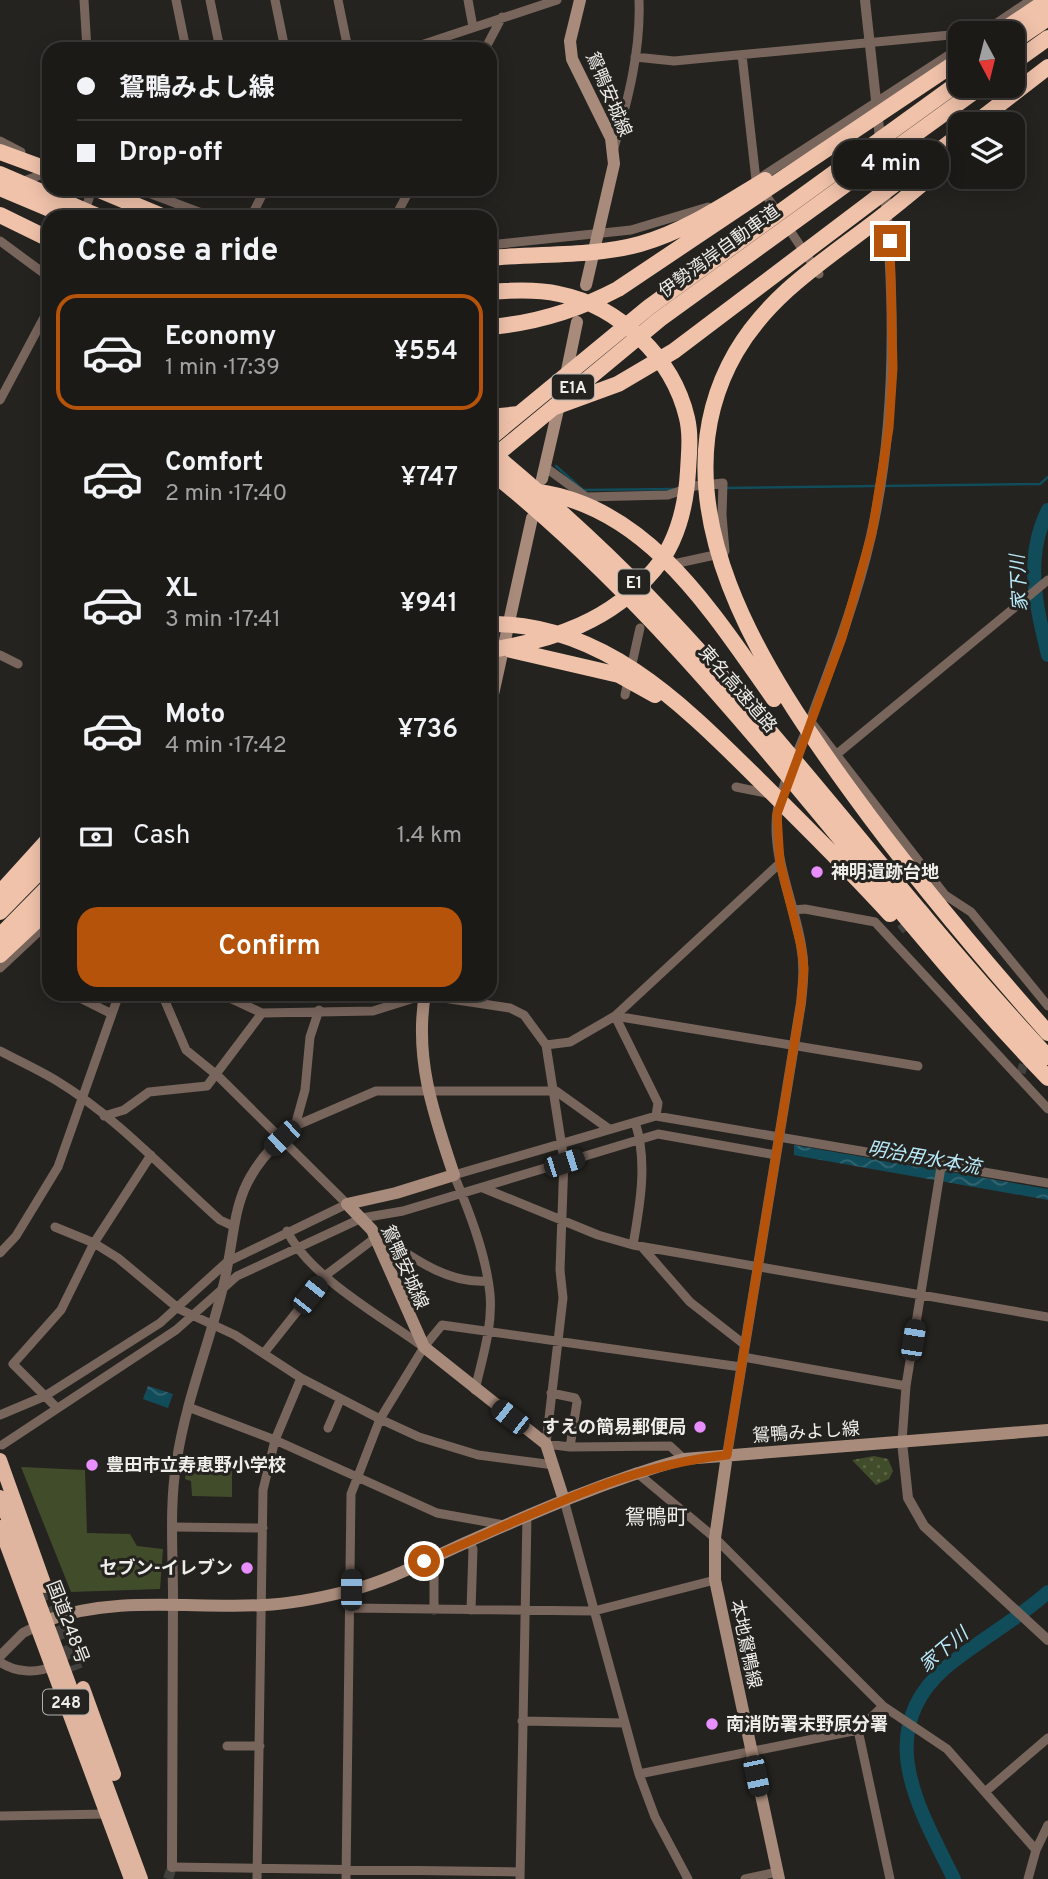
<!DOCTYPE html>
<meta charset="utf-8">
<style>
:root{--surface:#1b1a17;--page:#242320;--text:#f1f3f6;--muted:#a0a1a1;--line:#393836;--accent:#b45309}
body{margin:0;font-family:Overpass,"Noto Sans JP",sans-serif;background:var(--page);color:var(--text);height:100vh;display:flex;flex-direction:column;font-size:26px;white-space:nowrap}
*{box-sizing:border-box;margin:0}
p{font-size:23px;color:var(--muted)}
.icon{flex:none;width:38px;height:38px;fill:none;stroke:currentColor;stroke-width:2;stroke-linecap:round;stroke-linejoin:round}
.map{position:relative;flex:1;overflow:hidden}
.panel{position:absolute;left:42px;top:210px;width:455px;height:791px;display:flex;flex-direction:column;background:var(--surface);border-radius:21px;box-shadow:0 4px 18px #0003,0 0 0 2px var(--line)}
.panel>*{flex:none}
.hud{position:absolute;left:42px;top:42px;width:455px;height:154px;border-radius:21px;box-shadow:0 4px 18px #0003,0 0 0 2px var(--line);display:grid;align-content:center;height:154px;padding:0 35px;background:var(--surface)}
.needle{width:46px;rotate:173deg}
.controls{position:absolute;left:948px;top:21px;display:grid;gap:14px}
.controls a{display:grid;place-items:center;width:77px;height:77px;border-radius:14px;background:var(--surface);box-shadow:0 4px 18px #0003,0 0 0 2px var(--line);font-size:35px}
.end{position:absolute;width:32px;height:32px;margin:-16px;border:9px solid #b45309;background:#fff;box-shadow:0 0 0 4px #fff}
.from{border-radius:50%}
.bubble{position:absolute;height:49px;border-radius:21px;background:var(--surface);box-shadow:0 4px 18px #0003,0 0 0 2px var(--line);font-size:23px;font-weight:600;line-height:49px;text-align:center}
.car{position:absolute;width:21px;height:42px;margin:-21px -10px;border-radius:9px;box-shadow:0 0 5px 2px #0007;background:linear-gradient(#222 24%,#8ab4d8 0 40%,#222 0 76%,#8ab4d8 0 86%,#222 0)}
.hud b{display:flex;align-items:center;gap:24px;height:66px;font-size:26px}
.hud b+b{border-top:2px solid var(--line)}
.hud i{width:18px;height:18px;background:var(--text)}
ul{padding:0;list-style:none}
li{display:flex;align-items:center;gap:21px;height:116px;margin:0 14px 10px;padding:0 21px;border:4px solid transparent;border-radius:21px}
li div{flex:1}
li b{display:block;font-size:26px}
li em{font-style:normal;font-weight:600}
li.active{border-color:var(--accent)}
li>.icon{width:63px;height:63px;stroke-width:1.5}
h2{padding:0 35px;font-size:32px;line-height:84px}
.pay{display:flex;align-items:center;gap:18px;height:77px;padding:0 35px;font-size:26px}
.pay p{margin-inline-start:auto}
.cta{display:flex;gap:14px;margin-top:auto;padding:14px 35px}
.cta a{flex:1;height:80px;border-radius:21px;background:var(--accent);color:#fff;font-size:28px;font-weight:600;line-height:80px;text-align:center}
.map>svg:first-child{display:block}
.green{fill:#414c2b}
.park{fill:url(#park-dots)}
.water{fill:url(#water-waves)}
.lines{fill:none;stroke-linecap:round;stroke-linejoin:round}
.stream{stroke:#114c5a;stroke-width:2.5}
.river{stroke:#114c5a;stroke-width:14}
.minor-tunnel{stroke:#42413d;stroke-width:9;stroke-dasharray:9 4.5;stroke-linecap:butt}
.tertiary-tunnel{stroke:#42413d;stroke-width:10;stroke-dasharray:10 5;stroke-linecap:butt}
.trunk-tunnel{stroke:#42413d;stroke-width:14;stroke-dasharray:14 7;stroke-linecap:butt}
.minor{stroke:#78655c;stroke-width:9}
.tertiary{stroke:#78655c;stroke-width:10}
.secondary{stroke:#a88b7b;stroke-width:12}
.trunk{stroke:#dfb59f;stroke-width:14}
.motorway{stroke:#f0c2aa;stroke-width:16}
.route{stroke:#b45309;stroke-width:9}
.poi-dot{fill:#e98efe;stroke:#24231f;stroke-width:2.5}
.labels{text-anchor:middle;stroke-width:6;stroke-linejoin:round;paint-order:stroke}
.shield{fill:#24231f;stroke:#b1b0ad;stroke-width:2}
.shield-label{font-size:16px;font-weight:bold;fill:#eeedea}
.street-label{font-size:18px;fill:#eeedea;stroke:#24231f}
.poi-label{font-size:18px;font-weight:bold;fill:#eeedea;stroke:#24231f;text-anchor:start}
.water-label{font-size:19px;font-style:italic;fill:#b9ebfb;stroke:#24231f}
.quarter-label{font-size:21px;fill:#eeedea;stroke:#24231f}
</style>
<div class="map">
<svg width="1048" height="1879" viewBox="0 0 1048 1879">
<defs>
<pattern id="park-dots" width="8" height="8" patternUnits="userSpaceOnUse" patternTransform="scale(1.75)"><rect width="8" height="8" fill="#414c2b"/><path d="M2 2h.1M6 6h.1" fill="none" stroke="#5d664a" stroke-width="1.8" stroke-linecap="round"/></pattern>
<pattern id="water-waves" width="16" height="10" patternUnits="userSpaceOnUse" patternTransform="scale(1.75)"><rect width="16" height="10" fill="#114c5a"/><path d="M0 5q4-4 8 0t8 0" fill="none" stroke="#346672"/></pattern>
</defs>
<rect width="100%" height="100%" fill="#24231f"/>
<path class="green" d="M187 1456 232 1471V1497L192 1496 191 1481 185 1479Z
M21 1467 85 1470 87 1533 130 1534 137 1546 163 1549 160 1589 71 1592Z"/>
<path class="park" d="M874 1456 888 1459 893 1471 889 1479 876 1485 852 1460Z"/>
<path class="water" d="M794 1145 1048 1189V1200L804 1157 794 1155Z
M148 1386 173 1394 168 1408 143 1399Z"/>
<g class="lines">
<path class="stream" d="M556 466 583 490 676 489
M882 486 1040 484 1048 477
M725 488 876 486"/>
<path class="river" d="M1048 510C1024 558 1036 605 1048 655
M954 1879C920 1810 872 1733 944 1669 977 1641 1016 1621 1048 1592"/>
<path class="minor-tunnel" d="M900 930 938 900
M1021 1073 1027 1052"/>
<path class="tertiary-tunnel" d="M168 1879 172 1867"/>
<path class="trunk-tunnel" d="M45 1586 76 1670"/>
<path class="minor" d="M84 0 87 49
M176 0 186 49
M210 0 220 49
M275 0 285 49
M338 0 348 49
M468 0 473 27
M982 33 1031 0
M409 49 557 0
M485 49 502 17
M742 55 756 180 779 215
M635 57 674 61 961 34
M0 141 21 152
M614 148C628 100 641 50 639 0
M760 178 961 47
M21 182 49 172
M138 189 212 217
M84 214 92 189
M251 217 265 189
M395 217 410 189
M787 226 819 274
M0 241 49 277
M490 245 631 230 708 207
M0 400 49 308
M545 467 586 497 668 495 695 486 723 483 722 515 725 551
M669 565 724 553
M0 655 18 664
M625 695 640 628
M811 722 945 895 971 912 1048 1006
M837 754 1048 580
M736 787 770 794
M793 910 805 909 875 922 1048 1109
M0 968 49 922
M72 994 110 1013
M221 994 262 1013 373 1011 424 995 510 1008 524 1015 546 1045 564 1160 560 1270 563 1298 546 1444 570 1447 670 1446 684 1459
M615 1016 918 1066
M615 1016 658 1103 656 1116
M546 1045 570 1042 615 1016 780 863
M0 1051C19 1061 39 1070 57 1081 118 1118 167 1173 220 1220L233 1226
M104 1116 124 1110 149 1092 207 1086 262 1013
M295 1126 305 1090 310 1037 319 1010
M282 1138 295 1126 376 1091H556L609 1129
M483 1188 598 1235 633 1245 1048 1317
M55 1227 94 1243 118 1258 179 1309 235 1335 301 1378 380 1419 419 1437 478 1455 554 1465
M287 1231C310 1277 381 1316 422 1346
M373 1231C407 1253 444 1284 487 1281
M633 1245C640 1205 648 1161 635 1122
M642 1247 690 1302 745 1345
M0 1253 16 1236 58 1167 119 994
M264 1353 326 1275 375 1238
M743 1357 906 1386
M475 1390C482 1359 493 1326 490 1294 486 1254 469 1211 454 1175L656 1116 1048 1183
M551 1393 575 1398 577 1402 570 1447
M188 1407 275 1440 437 1513 504 1525
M57 1408 13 1364 61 1310 94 1243 151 1155
M0 1415 45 1396 160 1323 227 1262 347 1204 218 1076 186 1050 162 994
M328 1428 340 1400
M902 1442 906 1386 941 1167
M2 1445 176 1330 237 1276 362 1218 403 1211 658 1134 776 1155
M636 1472 715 1538 883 1706 947 1749 1036 1850
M564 1500 639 1774 655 1817 688 1879
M173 1527 263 1528
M469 1541 473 1549 471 1610
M431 1558 434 1566V1610
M351 1608 594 1611 715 1580
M0 1662C14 1672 37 1674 53 1666
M522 1721 625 1723
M858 1730 890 1879
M227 1746H260
M639 1774 858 1730 883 1706
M985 1792 1048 1738
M0 1816 107 1814
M172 1867 520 1872
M257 1879 263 1490 275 1440 301 1378
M346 1879 351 1494 380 1419 424 1347 442 1325 741 1367
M520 1879 527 1516
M745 1879 777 1872
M1028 1879 1036 1850 1048 1825"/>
<path class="tertiary" d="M902 1442 908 1498 924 1526 1048 1640
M727 1455 801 1003C803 984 805 965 801 945 794 903 773 860 777 816 780 787 798 754 808 727 832 663 856 602 871 536 911 359 884 178 865 0
M0 1656 23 1633 43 1623
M172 1867C172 1777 172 1687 173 1597 173 1552 169 1504 177 1459 186 1401 208 1347 222 1291 239 1226 227 1189 282 1138"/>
<path class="secondary" d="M580 0 570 41 572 59 611 138 614 164 586 285
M565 380 577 322
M542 479 560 401
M490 708 532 518
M425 994C414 1059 434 1115 454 1175L396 1193 347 1204 372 1230 424 1347 546 1444 564 1500
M727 1455 715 1538V1580L779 1879
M48 1620C117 1595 192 1609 264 1605 292 1604 320 1598 348 1591 389 1581 427 1560 465 1543 537 1511 608 1480 684 1459L1048 1430"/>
<path class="trunk" d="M0 1460 45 1586
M0 1497 141 1879
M0 1527 131 1879
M83 1688 114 1774"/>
<path class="motorway" d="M999 33 1048 0
M1013 42 1048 18
M1013 63 1048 38
M974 124 1048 67
M961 151C933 175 905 199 876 221 825 260 769 295 736 352 649 502 766 675 853 794 913 877 980 956 1048 1033
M0 152 49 170
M0 174 100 217
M0 188 69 217
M97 189 164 217
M0 215 49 239
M490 258C539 253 593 257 640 244 686 231 725 204 765 180
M490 292C513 290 537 289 559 294 619 306 673 358 687 418 691 435 689 453 688 471 686 506 677 543 654 570 611 621 554 640 490 650
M490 327C536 323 578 310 618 289L961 59
M555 407 618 384 674 351 961 134
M490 417 519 414
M490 438 649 307 961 81
M490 451C544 496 597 543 646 594 788 741 908 907 1048 1057
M490 460 660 319 982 86
M490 471C707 644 858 880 1048 1078
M538 492C649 507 714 615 774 699
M490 624C606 623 687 709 763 784 806 827 849 869 890 914
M511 650 619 675 655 695
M0 893 49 839
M0 912 49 862
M0 936 49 886
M0 955 49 909"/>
</g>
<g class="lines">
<path class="route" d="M424 1561C523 1520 619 1466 727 1455L801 1003 804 968 801 946 780 863 777 814 842 638 872 533 889 428 893 368 890 241"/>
</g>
<g class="poi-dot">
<circle cx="817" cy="872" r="7"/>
<circle cx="700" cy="1427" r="7"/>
<circle cx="92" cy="1465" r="7"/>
<circle cx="247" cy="1568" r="7"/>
<circle cx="712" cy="1724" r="7"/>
</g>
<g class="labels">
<g class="shield">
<rect x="552" y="374.5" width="42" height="25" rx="5"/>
<rect x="618" y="569.5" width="32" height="25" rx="5"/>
<rect x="43" y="1689.5" width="46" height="25" rx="5"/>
</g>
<g class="shield-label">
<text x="573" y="393">E1A</text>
<text x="634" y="588">E1</text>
<text x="66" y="1708">248</text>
</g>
<g class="street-label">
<text transform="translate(609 94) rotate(67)" y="6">鴛鴨安城線</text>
<text transform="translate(719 251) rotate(-36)" y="6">伊勢湾岸自動車道</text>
<text transform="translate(738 689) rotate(49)" y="6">東名高速道路</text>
<text transform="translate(405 1267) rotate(66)" y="6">鴛鴨安城線</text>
<text transform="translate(806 1432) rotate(-4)" y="6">鴛鴨みよし線</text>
<text transform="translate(68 1622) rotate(69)" y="6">国道248号</text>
<text transform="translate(746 1644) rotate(78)" y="6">本地鴛鴨線</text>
</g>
<g class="poi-label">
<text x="831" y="878">神明遺跡台地</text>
<text x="686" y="1433" text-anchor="end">すえの簡易郵便局</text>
<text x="106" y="1471">豊田市立寿恵野小学校</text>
<text x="233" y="1574" text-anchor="end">セブン-イレブン</text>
<text x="726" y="1730">南消防署末野原分署</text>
</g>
<g class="water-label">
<text transform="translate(1018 583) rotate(-93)" y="7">家下川</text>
<text transform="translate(924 1157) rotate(10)" y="7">明治用水本流</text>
<text transform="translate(943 1649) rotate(-40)" y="7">家下川</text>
</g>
<g class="quarter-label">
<text x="656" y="1524">鴛鴨町</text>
</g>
</g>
</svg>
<div class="controls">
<a><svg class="needle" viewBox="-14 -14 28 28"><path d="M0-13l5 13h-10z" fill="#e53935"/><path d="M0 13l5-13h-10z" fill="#a0a1a1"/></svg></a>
<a><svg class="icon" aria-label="layers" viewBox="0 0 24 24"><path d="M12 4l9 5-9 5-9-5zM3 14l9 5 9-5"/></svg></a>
</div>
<i class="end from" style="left:424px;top:1561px"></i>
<i class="end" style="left:890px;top:241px"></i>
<div class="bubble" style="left:833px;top:140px;width:116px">4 min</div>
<i class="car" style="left:282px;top:1138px;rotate:227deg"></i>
<i class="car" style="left:564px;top:1163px;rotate:72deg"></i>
<i class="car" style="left:310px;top:1295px;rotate:38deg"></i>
<i class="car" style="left:913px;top:1340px;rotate:9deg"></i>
<i class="car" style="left:510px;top:1417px;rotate:308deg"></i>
<i class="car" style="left:351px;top:1590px;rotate:0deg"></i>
<i class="car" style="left:756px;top:1776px;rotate:168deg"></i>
<div class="hud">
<b><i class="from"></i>鴛鴨みよし線</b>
<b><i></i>Drop-off</b>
</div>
<section class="panel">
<h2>Choose a ride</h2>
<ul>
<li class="active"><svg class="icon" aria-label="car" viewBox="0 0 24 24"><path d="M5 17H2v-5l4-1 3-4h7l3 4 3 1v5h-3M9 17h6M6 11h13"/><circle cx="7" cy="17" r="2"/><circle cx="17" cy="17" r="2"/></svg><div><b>Economy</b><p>1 min · 17:39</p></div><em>¥554</em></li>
<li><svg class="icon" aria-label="car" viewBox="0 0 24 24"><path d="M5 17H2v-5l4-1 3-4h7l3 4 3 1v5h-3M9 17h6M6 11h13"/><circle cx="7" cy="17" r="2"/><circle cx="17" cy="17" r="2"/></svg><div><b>Comfort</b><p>2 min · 17:40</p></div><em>¥747</em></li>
<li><svg class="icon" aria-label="car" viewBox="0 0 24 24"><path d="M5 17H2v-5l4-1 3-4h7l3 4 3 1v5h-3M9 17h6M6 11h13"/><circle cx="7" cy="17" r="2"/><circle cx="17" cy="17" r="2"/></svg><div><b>XL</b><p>3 min · 17:41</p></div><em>¥941</em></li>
<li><svg class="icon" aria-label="car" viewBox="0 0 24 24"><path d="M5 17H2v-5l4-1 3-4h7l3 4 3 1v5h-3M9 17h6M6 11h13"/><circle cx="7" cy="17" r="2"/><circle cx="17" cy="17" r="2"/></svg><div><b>Moto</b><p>4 min · 17:42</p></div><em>¥736</em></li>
</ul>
<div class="pay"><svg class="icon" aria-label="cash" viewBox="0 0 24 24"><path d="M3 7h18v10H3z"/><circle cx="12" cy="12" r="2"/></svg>Cash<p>1.4 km</p></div>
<div class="cta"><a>Confirm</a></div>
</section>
</div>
